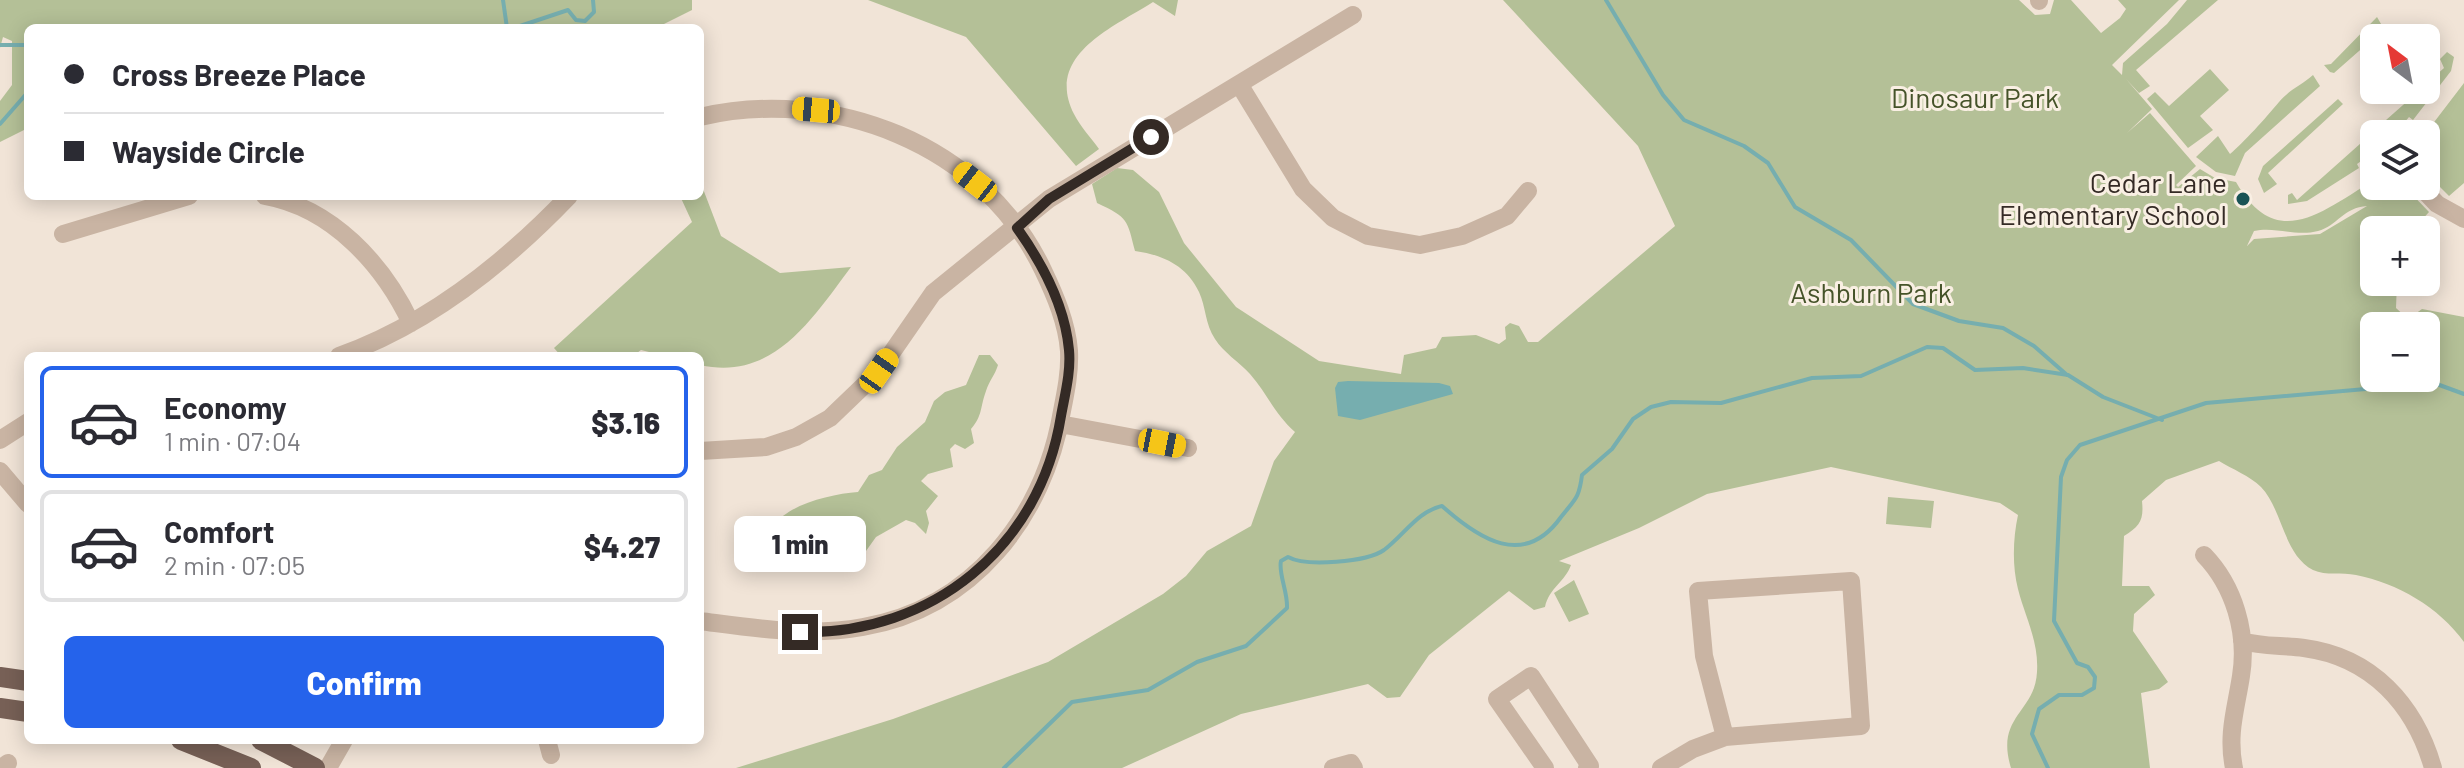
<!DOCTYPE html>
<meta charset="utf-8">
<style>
:root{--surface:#fff;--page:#f2f2f3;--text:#2b2b33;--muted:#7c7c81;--line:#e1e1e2;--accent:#2563eb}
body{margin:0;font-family:Barlow,sans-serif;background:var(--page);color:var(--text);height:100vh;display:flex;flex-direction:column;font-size:30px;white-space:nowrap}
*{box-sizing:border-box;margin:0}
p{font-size:26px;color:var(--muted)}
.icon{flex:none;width:44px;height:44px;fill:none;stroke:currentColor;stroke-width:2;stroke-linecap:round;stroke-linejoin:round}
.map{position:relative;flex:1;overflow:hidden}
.side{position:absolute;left:24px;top:352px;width:680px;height:392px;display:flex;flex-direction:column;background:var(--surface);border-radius:12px;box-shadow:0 4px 20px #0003}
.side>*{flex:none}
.banner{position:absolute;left:24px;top:24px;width:680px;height:176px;border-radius:12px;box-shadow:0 4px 20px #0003;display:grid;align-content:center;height:176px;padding:0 40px;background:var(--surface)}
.needle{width:52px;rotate:328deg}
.buttons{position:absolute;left:2360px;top:24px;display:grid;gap:16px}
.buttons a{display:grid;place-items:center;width:80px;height:80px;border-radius:12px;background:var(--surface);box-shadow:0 4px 20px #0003;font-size:40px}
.end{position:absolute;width:36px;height:36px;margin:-18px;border:10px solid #342a25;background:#fff;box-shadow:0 0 0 4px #fff}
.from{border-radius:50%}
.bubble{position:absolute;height:56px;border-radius:12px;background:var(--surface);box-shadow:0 4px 20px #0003;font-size:26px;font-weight:800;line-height:56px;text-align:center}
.car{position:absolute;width:24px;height:48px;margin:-24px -12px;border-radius:10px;box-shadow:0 0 6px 2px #0007;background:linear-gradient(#f5c518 24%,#345 0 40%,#f5c518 0 76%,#345 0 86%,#f5c518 0)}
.banner b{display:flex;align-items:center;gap:28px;height:76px;font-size:30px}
.banner b+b{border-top:2px solid var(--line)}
.banner i{width:20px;height:20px;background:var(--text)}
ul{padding:14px 0 0;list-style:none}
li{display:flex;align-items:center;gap:24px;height:112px;margin:0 16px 12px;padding:0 24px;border:4px solid var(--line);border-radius:12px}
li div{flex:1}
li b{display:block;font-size:30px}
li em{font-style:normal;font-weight:800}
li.current{border-color:var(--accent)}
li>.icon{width:72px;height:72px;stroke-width:1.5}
.cta{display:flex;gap:16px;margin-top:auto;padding:16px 40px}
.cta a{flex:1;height:92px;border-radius:12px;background:var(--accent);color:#fff;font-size:32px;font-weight:800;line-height:92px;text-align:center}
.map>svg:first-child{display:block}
.green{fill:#b4c097;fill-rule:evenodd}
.water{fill:#76aeaf}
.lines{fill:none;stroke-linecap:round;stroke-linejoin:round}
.stream{stroke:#76aeaf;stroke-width:4}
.minor{stroke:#c9b4a3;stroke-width:18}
.major{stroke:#776056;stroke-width:20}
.route{stroke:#342a25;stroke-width:10}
.poi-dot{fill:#1a5456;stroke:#f9efe3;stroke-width:3}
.labels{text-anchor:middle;stroke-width:6;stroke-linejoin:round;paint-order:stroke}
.park-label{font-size:28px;fill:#455329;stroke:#f9efe3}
.poi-label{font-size:28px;fill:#342a25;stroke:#f9efe3;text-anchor:end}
</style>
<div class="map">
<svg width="2464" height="768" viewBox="0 0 2464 768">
<rect width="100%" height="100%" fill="#f1e4d7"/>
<path class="green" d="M0 0H692V10L656 28H28V128L0 142V101L12 85V41L3 37 0 48Z
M868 0H1178L1175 16 1153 2C1114 27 1044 55 1074 114 1080 126 1091 138 1099 149L1076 166 966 37Z
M1503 0H2019L2035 15 2050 14 2054 0H2071L2101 33 2120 18 2126 9 2118 0H2179L2112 65 2122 75 2123 63 2167 24 2187 0H2218L2136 70 2150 86 2139 93 2126 79 2152 109 2127 133 2150 113 2196 166 2176 185 2178 187 2200 169 2215 178 2236 182C2276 252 2320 213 2374 180V186H2404L2429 212 2420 222 2416 218 2411 230H2374V282H2397L2396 308 2408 319 2422 309 2464 317V642C2439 607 2397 583 2356 575 2342 572 2326 576 2313 570 2283 554 2283 510 2261 487 2250 476 2232 469 2219 461L2166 480 2142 501C2144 520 2140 526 2124 536L2122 586H2149L2155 595 2134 614 2133 631 2168 682 2159 689 2141 693 2150 768H2011C1995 716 2035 713 2037 672 2039 641 2025 617 2018 589 2012 566 2013 538 2018 515L2000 503 1831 467 1707 494 1639 528 1559 561 1571 565C1565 582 1549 588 1545 607L1534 610 1509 591 1429 655 1400 697 1387 698 1368 684 1241 714 1122 768H736L893 719 1048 662 1163 594 1186 576 1207 551 1251 526 1274 461 1295 432C1273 412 1267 393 1250 374 1239 362 1223 352 1215 339 1205 324 1206 307 1199 292 1186 265 1163 255 1135 251 1127 220 1129 218 1097 203L1092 184 1117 168 1133 170 1159 192 1184 243 1236 307 1319 361 1401 374 1404 355 1436 348 1442 337 1476 335 1499 344 1506 339 1505 327 1510 323 1519 326 1528 342H1538L1675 226 1638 146ZM2367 206 2320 234 2254 239 2247 246 2254 231C2275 226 2296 237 2318 231 2337 226 2344 207 2367 206ZM2374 326H2426V378H2374Z
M2377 17 2384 29 2334 73 2330 72 2324 65 2331 64Z
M2447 52 2454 57 2451 71 2413 120 2409 117 2395 134H2378L2371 123 2377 128 2420 90H2426V84L2444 68 2440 59Z
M2210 69 2229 90 2200 116 2213 130 2188 148 2147 99 2155 92 2169 106Z
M2313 75 2320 86 2245 153 2235 176 2216 172 2196 157 2218 136 2230 154C2244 142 2265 119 2279 102 2290 89 2302 85 2313 75Z
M2464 83V183L2449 196 2426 173 2425 134Z
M2338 99 2343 104 2268 173 2277 184 2264 193 2258 179 2263 166Z
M2365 128 2374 136V152L2357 164 2359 168 2307 201 2288 204V195L2292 193 2297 200 2370 135Z
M700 181 721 236 780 273 851 267C813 318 773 382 700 365V356H665L641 350 633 356H561L554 348 692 222 680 196H700Z
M979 355H990L998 365C995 375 989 381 986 391 980 407 983 415 971 429L974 443 965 449 955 444 950 449 953 467 928 474 921 481 938 496 926 511 929 523 926 534 915 523 906 520 876 537 866 551 843 554 837 562 822 547 814 544 807 553 797 557 792 541 778 537 773 526C789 504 831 494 858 492L869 475 882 470 897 447 925 422 934 401 945 392 966 385Z
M1888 497 1934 501 1931 528 1886 524Z
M1574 580 1589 614 1569 622 1554 593Z"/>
<path class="water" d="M1348 381 1439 383 1450 386 1453 394 1360 420 1338 416 1335 388 1338 382Z"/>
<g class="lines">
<path class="stream" d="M503 0 507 28
M1606 0 1663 95 1684 120 1744 146 1768 163 1795 207 1851 240 1913 304 1959 321 2003 328 2034 346 2067 375
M514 28 568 10 576 20 585 21 594 12 593 0
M0 45H28
M0 124 28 92
M1004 768 1072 702 1148 690 1197 662 1246 646 1287 608C1288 592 1278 573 1281 561L1288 557C1306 567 1367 562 1384 550 1404 535 1418 511 1442 506 1479 539 1524 569 1561 517 1575 499 1579 499 1582 475L1612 449 1633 419 1651 407 1671 402 1721 403 1812 378 1861 376 1927 347 1943 348 1975 370 2023 368 2068 375 2103 397 2162 420
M2048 768 2032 734 2039 709 2059 695H2082L2094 688 2095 677 2088 667 2077 663 2054 621 2061 477 2067 460 2080 445 2206 403 2434 383 2464 394"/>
<path class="minor" d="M2039 1V0
M1239 84 1303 189 1333 218 1368 236 1420 245 1462 236 1507 216 1528 191
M700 117C832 86 983 144 1043 270 1055 295 1067 323 1069 351 1070 371 1066 391 1062 411 1044 517 973 608 863 627 808 637 754 628 700 621
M2420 186 2437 204 2464 219
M265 196C332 208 383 264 411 323
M63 234 189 196
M339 356C429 324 504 264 569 196
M1060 424 1188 448
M0 440 28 422
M700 451 766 447 796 437 830 418 879 371 933 293 1049 199 1353 15
M0 471 28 504
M2204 555C2234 586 2248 633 2241 676 2236 709 2227 734 2234 768
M1851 581 1861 726 1725 737 1704 656 1698 591Z
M2242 641C2262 647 2283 645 2304 648 2372 657 2415 705 2433 768
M547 740 551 755
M1 768 8 763
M328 768 344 740
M1333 768 1351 763 1354 768
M1545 768 1497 699 1531 676 1590 766 1587 768
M1661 768 1693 749 1725 737"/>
<path class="major" d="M0 677 28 681
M0 708 28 712
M181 740 251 768
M261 740 315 768"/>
</g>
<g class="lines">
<path class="route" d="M800 632C932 635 1040 547 1061 416 1065 394 1071 372 1069 350 1065 306 1042 263 1017 228L1049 199 1151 137"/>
</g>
<circle class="poi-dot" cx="2243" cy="199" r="8"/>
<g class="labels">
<g class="park-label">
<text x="1975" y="108">Dinosaur Park</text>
<text x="1871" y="303">Ashburn Park</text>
</g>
<g class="poi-label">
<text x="2227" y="193">Cedar Lane<tspan x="2227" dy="32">Elementary School</tspan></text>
</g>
</g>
</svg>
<div class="buttons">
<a><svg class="needle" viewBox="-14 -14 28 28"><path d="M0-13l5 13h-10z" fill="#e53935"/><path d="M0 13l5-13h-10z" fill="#7c7c81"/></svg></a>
<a><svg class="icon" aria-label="layers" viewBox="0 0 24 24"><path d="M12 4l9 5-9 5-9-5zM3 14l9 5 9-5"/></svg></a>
<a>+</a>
<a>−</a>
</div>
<i class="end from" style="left:1151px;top:137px"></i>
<i class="end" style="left:800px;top:632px"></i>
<div class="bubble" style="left:734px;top:516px;width:132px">1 min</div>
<i class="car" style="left:816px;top:110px;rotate:275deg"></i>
<i class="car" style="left:975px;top:182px;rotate:308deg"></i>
<i class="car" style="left:879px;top:371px;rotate:35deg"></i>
<i class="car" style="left:1162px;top:443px;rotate:101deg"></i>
<div class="banner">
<b><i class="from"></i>Cross Breeze Place</b>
<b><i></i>Wayside Circle</b>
</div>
<section class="side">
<ul>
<li class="current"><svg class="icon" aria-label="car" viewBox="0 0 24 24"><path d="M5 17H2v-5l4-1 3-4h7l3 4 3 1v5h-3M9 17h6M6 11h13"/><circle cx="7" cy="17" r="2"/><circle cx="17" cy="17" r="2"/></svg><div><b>Economy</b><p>1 min · 07:04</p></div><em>$3.16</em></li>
<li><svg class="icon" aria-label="car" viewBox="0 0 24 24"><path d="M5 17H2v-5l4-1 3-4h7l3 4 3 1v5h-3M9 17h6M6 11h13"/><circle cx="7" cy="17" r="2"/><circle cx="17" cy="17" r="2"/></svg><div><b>Comfort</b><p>2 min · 07:05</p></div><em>$4.27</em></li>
</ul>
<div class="cta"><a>Confirm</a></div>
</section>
</div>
